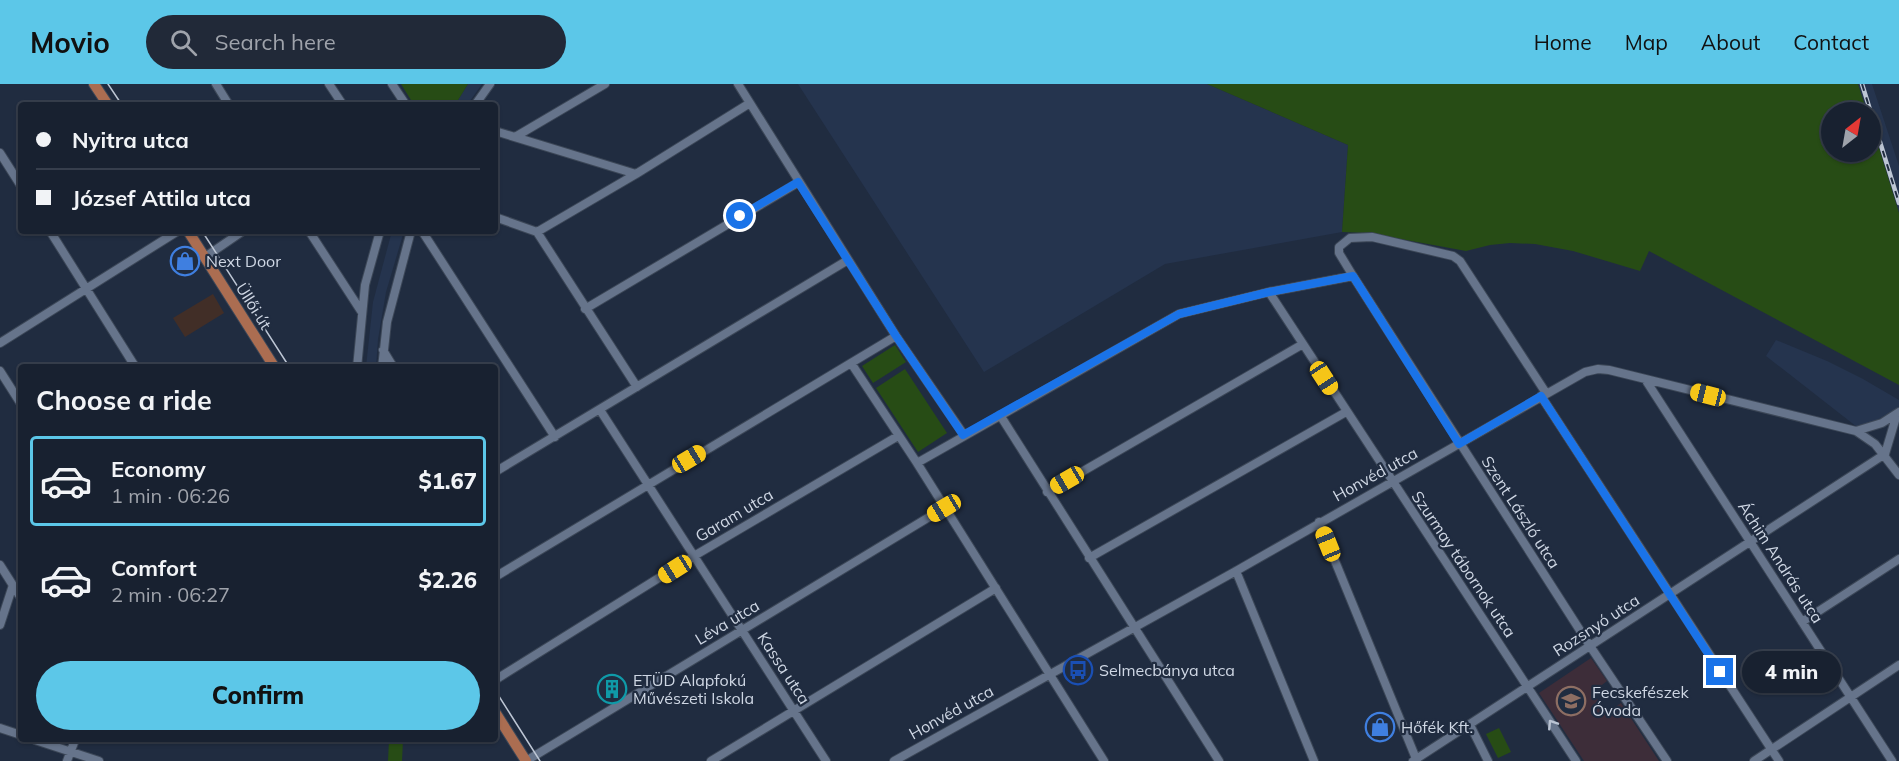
<!DOCTYPE html>
<meta charset="utf-8">
<style>
:root{--surface:#182130;--page:#212938;--text:#f1f3f6;--muted:#9fa3ab;--line:#363e4c;--accent:#5cc7e8}
body{margin:0;font-family:Mulish,sans-serif;background:var(--page);color:var(--text);height:100vh;display:flex;flex-direction:column;font-size:22px;white-space:nowrap}
*{box-sizing:border-box;margin:0}
p{font-size:20px;color:var(--muted)}
.icon{flex:none;width:33px;height:33px;fill:none;stroke:currentColor;stroke-width:2;stroke-linecap:round;stroke-linejoin:round}
.map{position:relative;flex:1;overflow:hidden}
.panel{position:absolute;left:18px;top:280px;width:480px;height:378px;display:flex;flex-direction:column;background:var(--surface);border-radius:6px;box-shadow:0 2px 4px #0004,0 0 0 2px var(--line)}
.panel>*{flex:none}
.banner{position:absolute;left:18px;top:18px;width:480px;height:132px;border-radius:6px;box-shadow:0 2px 4px #0004,0 0 0 2px var(--line);display:grid;align-content:center;height:132px;padding:0 18px;background:var(--surface)}
.needle{width:39px;rotate:31deg}
.fabs{position:absolute;left:1821px;top:18px;display:grid;gap:12px}
.fabs a{display:grid;place-items:center;width:60px;height:60px;border-radius:50%;background:var(--surface);box-shadow:0 2px 4px #0004,0 0 0 2px var(--line);font-size:30px}
.end{position:absolute;width:27px;height:27px;margin:-14px;border:8px solid #1a73e8;background:#fff;box-shadow:0 0 0 3px #fff}
.from{border-radius:50%}
.bubble{position:absolute;height:42px;border-radius:21px;background:var(--surface);box-shadow:0 2px 4px #0004,0 0 0 2px var(--line);font-size:20px;font-weight:800;line-height:42px;text-align:center}
.car{position:absolute;width:18px;height:36px;margin:-18px -9px;border-radius:8px;box-shadow:0 0 4px 2px #0007;background:linear-gradient(#f5c518 24%,#345 0 40%,#f5c518 0 76%,#345 0 86%,#f5c518 0)}
.banner b{display:flex;align-items:center;gap:21px;height:57px;font-size:22px}
.banner b+b{border-top:2px solid var(--line)}
.banner i{width:15px;height:15px;background:var(--text)}
ul{padding:0;list-style:none}
li{display:flex;align-items:center;gap:18px;height:90px;margin:0 12px 9px;padding:0 6px;border:3px solid transparent;border-radius:6px}
li div{flex:1}
li b{display:block;font-size:22px}
li em{font-style:normal;font-weight:800}
li.current{border-color:var(--accent)}
li>.icon{width:54px;height:54px;stroke-width:1.5}
h2{padding:0 18px;font-size:27px;line-height:72px}
.action{display:flex;gap:12px;margin-top:auto;padding:12px 18px}
.action a{flex:1;height:69px;border-radius:36px;background:var(--accent);color:#111;font-size:24px;font-weight:800;line-height:69px;text-align:center}
header{display:flex;align-items:center;gap:36px;box-sizing:border-box;height:84px;padding:0 30px;background:var(--accent);color:#111}
header strong{font-size:28px}
nav{display:flex;gap:33px;margin-inline-start:auto;font-size:21px}
.search{width:420px;height:54px;background:var(--page);display:flex;align-items:center;gap:15px;box-sizing:border-box;padding:0 21px;border-radius:33px;color:var(--muted);font-size:22px}
.map>svg:first-child{display:block}
.commercial{fill:#412e27}
.built{fill:#25344e}
.education{fill:#3d2d39}
.green{fill:#274c15}
.lines{fill:none;stroke-linecap:round;stroke-linejoin:round}
.minor-casing{stroke:#3c4757;stroke-width:10}
.major-casing{stroke:#3c4757;stroke-width:12}
.minor{stroke:#66748b;stroke-width:8}
.major{stroke:#ab6d51;stroke-width:10}
.tram{stroke:#bdc6d4;stroke-width:1.5}
.rail-casing{stroke:#bdc6d4;stroke-width:4.5}
.rail{stroke:#202c40;stroke-width:2;stroke-dasharray:7;stroke-linecap:butt}
.oneway{stroke:#bac3d2}
.route{stroke:#1a73e8;stroke-width:8}
.labels{text-anchor:middle;stroke-width:4.5;stroke-linejoin:round;paint-order:stroke}
.poi-label{font-size:16px;fill:#cfd7e4;stroke:#202c40;text-anchor:start}
.street-label{font-size:16px;fill:#cfd7e4;stroke:#202c40}
</style>
<header>
<strong>Movio</strong>
<div class="search"><svg class="icon" aria-label="search" viewBox="0 0 24 24"><circle cx="10" cy="10" r="6"/><path d="M15 15l6 6"/></svg>Search here</div>
<nav><a>Home</a><a>Map</a><a>About</a><a>Contact</a></nav>
</header>
<div class="map">
<svg width="1899" height="677" viewBox="0 0 1899 677">
<rect width="100%" height="100%" fill="#202c40"/>
<path class="commercial" d="M213 210 224 229 185 253 173 234Z"/>
<path class="built" d="M468 0H482L467 21H455Z
M798 0H1207L1348 61 1342 148 1165 180 984 288Z
M1858 0H1872L1899 82V129L1871 38 1870 28H1867Z
M392 147H404L386 208 378 255 376 283H366L373 218Z
M1776 256 1827 277 1863 295 1899 316V323L1872 339 1857 343 1766 272Z"/>
<path class="education" d="M1591 574 1607 597 1593 608 1606 629 1621 619 1659 677H1584L1539 609Z"/>
<path class="green" d="M401 0H468L455 21H414Z
M1207 0H1858L1867 28H1832V68H1870L1871 38 1899 129V301L1649 167 1640 187 1573 167 1535 160 1510 159 1490 161 1466 167 1368 149 1342 148 1348 61Z
M895 261 906 278 873 299 862 282Z
M905 285 947 349 918 368 876 304Z
M1499 644 1511 668 1498 674 1486 650Z
M389 656H403L402 677H388Z"/>
<g class="lines">
<g class="minor-casing">
<path id="minor" d="M216 0 229 21
M329 0 343 21
M392 0 406 21
M738 0 896 252
M475 21 490 0
M495 47 636 90
M515 53 605 0
M0 69 21 102
M495 133 537 148 637 303
M50 147 136 284
M309 147 361 227
M422 147 555 353
M537 148 636 90 750 19
M205 173 243 147
M1269 208 1576 677
M585 225 799 98
M0 259 178 147
M383 266 394 284
M357 284 365 201 380 147
M382 284 387 238 411 147
M0 287 21 320
M1645 295 1892 677
M1546 309 1460 177 1453 172 1372 153 1350 154 1339 163V169L1353 192 1590 562 1667 677
M1541 312 1779 677
M600 326 826 677
M1000 331 1219 677
M1856 347 1875 360 1899 391
M964 351 896 252 851 279 917 379 1179 230 1269 208 1353 192
M1885 370 1897 330
M917 379 1104 677
M495 388 848 176
M1047 408 1303 260
M1319 438 1417 677
M1089 474 1346 328
M0 481 21 514
M1236 487 1314 677
M495 493 851 279
M1802 538 1899 475
M0 541 13 501
M495 596 694 472 898 352
M1470 641 1488 677
M0 644 21 651
M35 656 99 677
M67 677 75 656
M526 677 944 424
M711 677 996 504
M894 677 1236 487 1585 288 1598 285 1609 286 1856 347 1882 339 1899 328
M1413 677 1885 370
M1754 677 1899 581"/>
</g>
<g class="major-casing">
<path id="major" d="M94 0 108 21
M188 147 275 284
M495 628 526 677"/>
</g>
<use href="#minor" class="minor"/>
<use href="#major" class="major"/>
<path class="tram" d="M108 0 122 21
M202 147 290 284
M495 606 540 677"/>
<g class="rail-casing">
<path id="rail" d="M1862 0 1899 119"/>
</g>
<use href="#rail" class="rail"/>
</g>
<defs><path id="oneway-chevron" d="M-2-3.5L2.5 0L-2 3.5" fill="none" stroke-width="1.6" stroke-linecap="round" stroke-linejoin="round" transform="scale(1.5)"/></defs>
<use class="oneway" href="#oneway-chevron" transform="translate(1552 640) rotate(-123)"/>
<g class="lines">
<path class="route" d="M740 132 798 98 896 252 963 351 1179 230 1269 208 1353 192 1459 360 1541 312 1720 588"/>
</g>
<defs>
<g id="shop-ring" transform="scale(1.5)"><circle r="9.5" fill="#202c40" stroke="#3f7fe0" stroke-width="1.5"/><path d="M-5-2.5h2.3a2.7 3.5 0 0 1 5.4 0H5L5.5 6h-11ZM-1.5-2.5h3a1.5 2.3 0 0 0-3 0Z" fill="#3f7fe0"/></g>
<g id="bus-ring" transform="scale(1.5)"><circle r="9.5" fill="#202c40" stroke="#1a4fb4" stroke-width="1.5"/><path d="M-5-6H5V4H4V6H2V4H-2V6H-4V4H-5ZM-3.5-4V0h7V-4ZM-3.5 1.2v1.5H-2V1.2ZM2 1.2v1.5H3.5V1.2Z" fill="#1a4fb4"/></g>
<g id="building-ring" transform="scale(1.5)"><circle r="9.5" fill="#202c40" stroke="#0f9aa8" stroke-width="1.5"/><path d="M-4-6H4V6H1V3H-1V6H-4ZM-2.5-4.3h1.7v1.8h-1.7ZM.8-4.3h1.7v1.8H.8ZM-2.5-1h1.7V.8h-1.7ZM.8-1h1.7V.8H.8Z" fill="#0f9aa8"/></g>
<g id="school-ring" transform="scale(1.5)"><circle r="9.5" fill="#202c40" stroke="#8d6e63" stroke-width="1.5"/><path d="M0-5L7-2L0 1L-7-2ZM-4 1L0 2.5L4 1V4Q0 6-4 4Z" fill="#8d6e63"/></g>
</defs>
<g fill-rule="evenodd">
<use href="#shop-ring" x="185" y="177"/>
<use href="#bus-ring" x="1078" y="586"/>
<use href="#building-ring" x="612" y="605"/>
<use href="#school-ring" x="1571" y="617"/>
<use href="#shop-ring" x="1380" y="643"/>
</g>
<g class="labels">
<g class="poi-label">
<text x="206" y="183">Next Door</text>
<text x="1099" y="592">Selmecbánya utca</text>
<text x="633" y="602">ETÜD Alapfokú<tspan x="633" dy="18">Művészeti Iskola</tspan></text>
<text x="1592" y="614">Fecskefészek<tspan x="1592" dy="18">Óvoda</tspan></text>
<text x="1401" y="649">Hőfék Kft.</text>
</g>
<g class="street-label">
<text transform="translate(254 222) rotate(58)" y="6">Üllői út</text>
<text transform="translate(1375 390) rotate(-29)" y="6">Honvéd utca</text>
<text transform="translate(1521 428) rotate(57)" y="6">Szent László utca</text>
<text transform="translate(734 431) rotate(-31)" y="6">Garam utca</text>
<text transform="translate(1781 478) rotate(57)" y="6">Áchim András utca</text>
<text transform="translate(1464 480) rotate(56)" y="6">Szurmay tábornok utca</text>
<text transform="translate(727 538) rotate(-31)" y="6">Léva utca</text>
<text transform="translate(1596 541) rotate(-33)" y="6">Rozsnyó utca</text>
<text transform="translate(784 584) rotate(57)" y="6">Kassa utca</text>
<text transform="translate(951 628) rotate(-29)" y="6">Honvéd utca</text>
</g>
</g>
</svg>
<div class="fabs">
<a><svg class="needle" viewBox="-14 -14 28 28"><path d="M0-13l5 13h-10z" fill="#e53935"/><path d="M0 13l5-13h-10z" fill="#9fa3ab"/></svg></a>
</div>
<i class="end from" style="left:740px;top:132px"></i>
<i class="end" style="left:1720px;top:588px"></i>
<div class="bubble" style="left:1742px;top:567px;width:99px">4 min</div>
<i class="car" style="left:1324px;top:294px;rotate:147deg"></i>
<i class="car" style="left:1708px;top:311px;rotate:284deg"></i>
<i class="car" style="left:689px;top:375px;rotate:59deg"></i>
<i class="car" style="left:1067px;top:396px;rotate:240deg"></i>
<i class="car" style="left:944px;top:424px;rotate:239deg"></i>
<i class="car" style="left:1328px;top:460px;rotate:338deg"></i>
<i class="car" style="left:675px;top:485px;rotate:238deg"></i>
<div class="banner">
<b><i class="from"></i>Nyitra utca</b>
<b><i></i>József Attila utca</b>
</div>
<section class="panel">
<h2>Choose a ride</h2>
<ul>
<li class="current"><svg class="icon" aria-label="car" viewBox="0 0 24 24"><path d="M5 17H2v-5l4-1 3-4h7l3 4 3 1v5h-3M9 17h6M6 11h13"/><circle cx="7" cy="17" r="2"/><circle cx="17" cy="17" r="2"/></svg><div><b>Economy</b><p>1 min · 06:26</p></div><em>$1.67</em></li>
<li><svg class="icon" aria-label="car" viewBox="0 0 24 24"><path d="M5 17H2v-5l4-1 3-4h7l3 4 3 1v5h-3M9 17h6M6 11h13"/><circle cx="7" cy="17" r="2"/><circle cx="17" cy="17" r="2"/></svg><div><b>Comfort</b><p>2 min · 06:27</p></div><em>$2.26</em></li>
</ul>
<div class="action"><a>Confirm</a></div>
</section>
</div>
